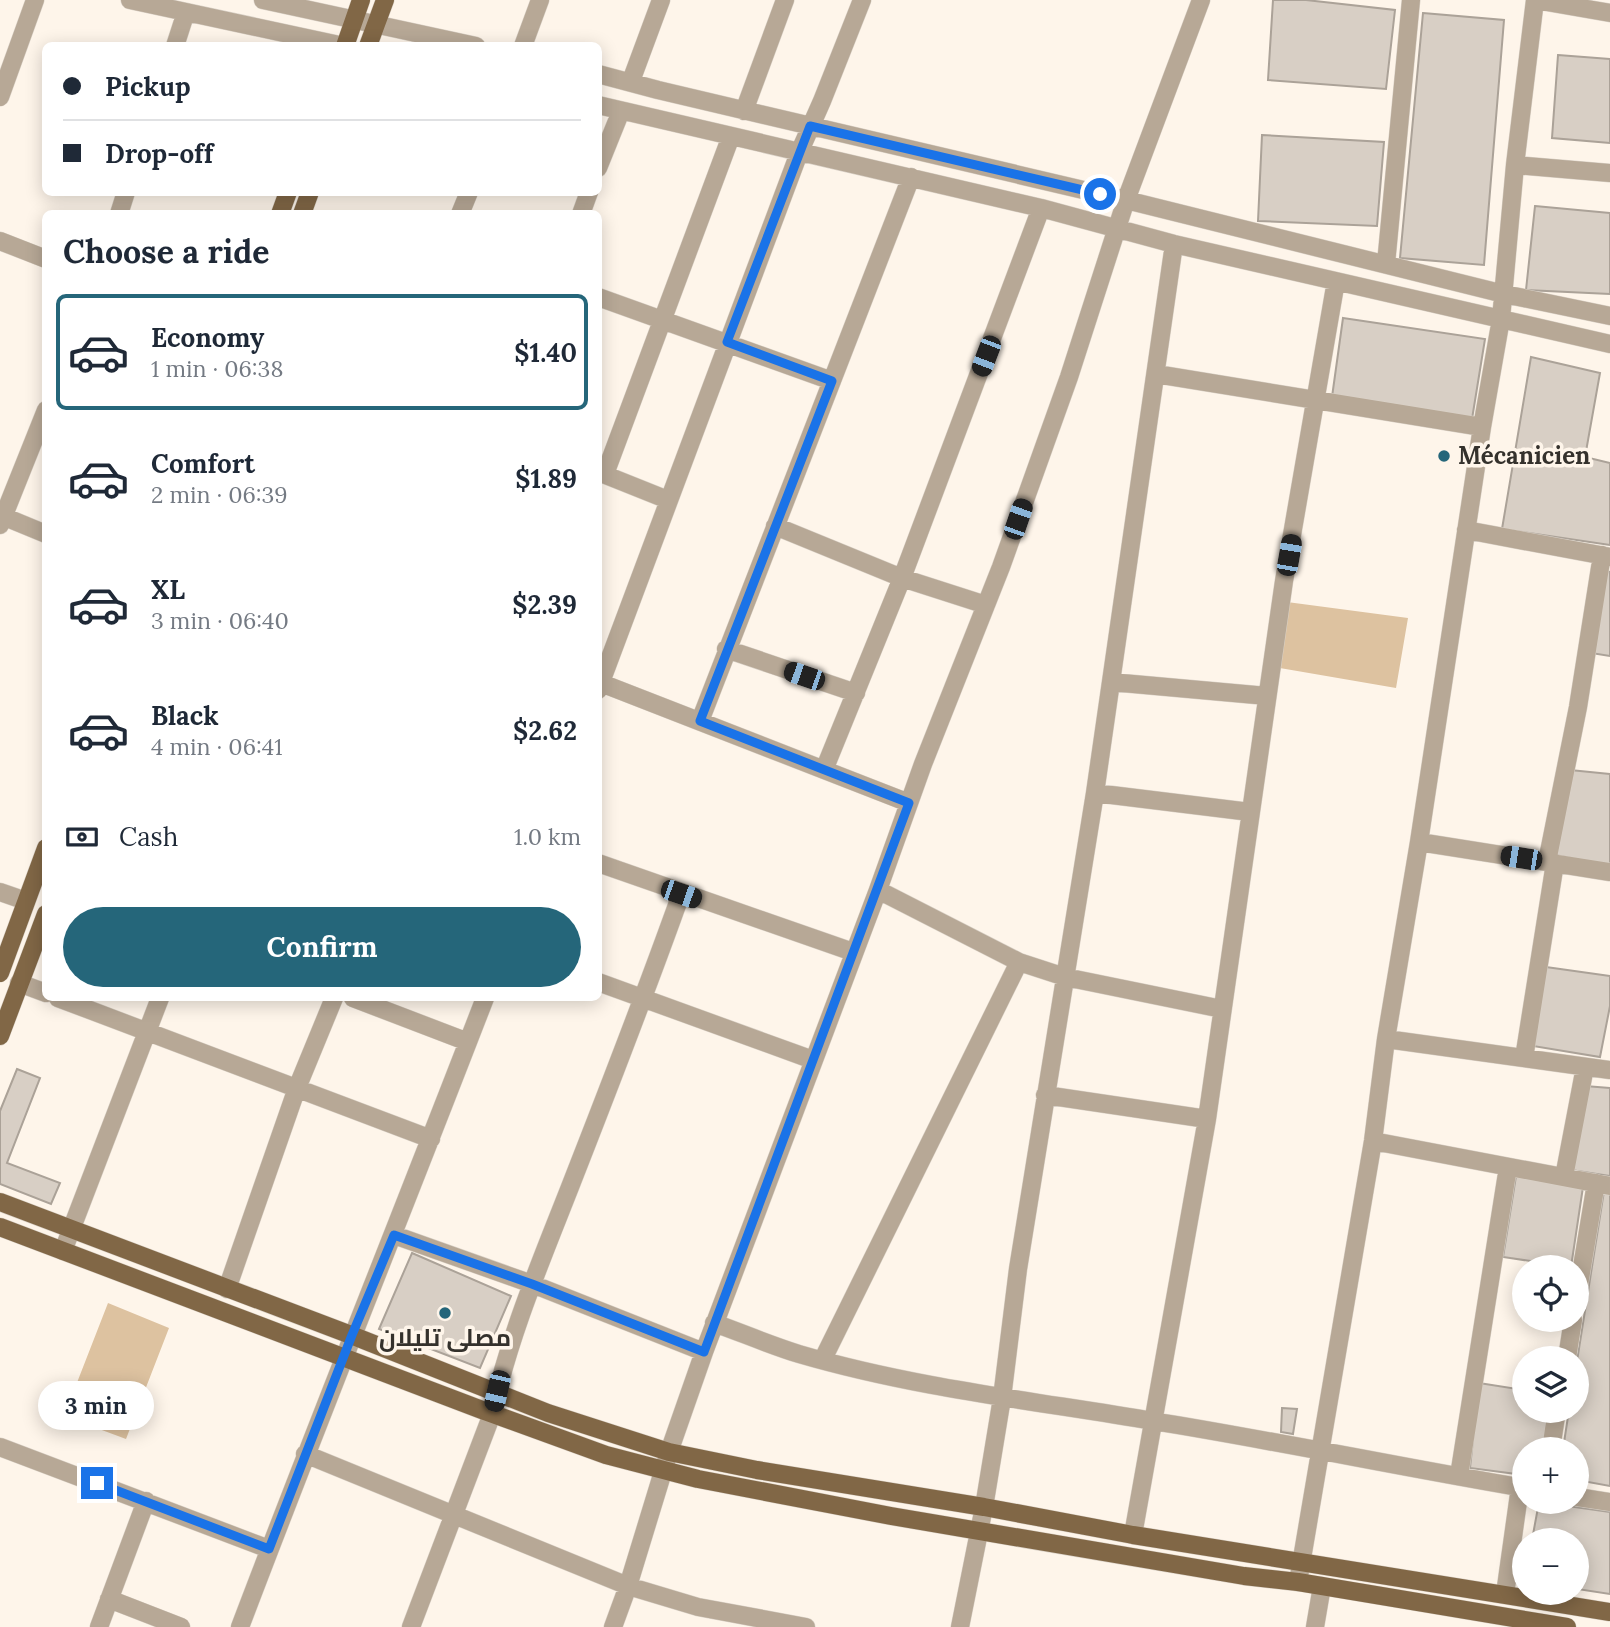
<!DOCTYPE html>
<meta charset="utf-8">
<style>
:root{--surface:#fff;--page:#f6f6f7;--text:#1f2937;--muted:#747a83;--line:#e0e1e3;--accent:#25667a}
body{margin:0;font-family:Lora,Cairo,serif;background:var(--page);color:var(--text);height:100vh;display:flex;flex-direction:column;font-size:26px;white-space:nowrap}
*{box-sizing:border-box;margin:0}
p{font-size:23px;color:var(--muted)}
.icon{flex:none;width:38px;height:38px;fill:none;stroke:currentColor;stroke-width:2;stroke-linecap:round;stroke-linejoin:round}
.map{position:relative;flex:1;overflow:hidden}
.details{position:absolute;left:42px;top:210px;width:560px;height:791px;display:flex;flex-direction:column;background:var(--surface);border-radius:10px;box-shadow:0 4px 18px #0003}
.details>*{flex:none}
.banner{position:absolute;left:42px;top:42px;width:560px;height:154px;border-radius:10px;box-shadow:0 4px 18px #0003;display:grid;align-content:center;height:154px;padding:0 21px;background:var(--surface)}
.tools{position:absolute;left:1512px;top:1255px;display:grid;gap:14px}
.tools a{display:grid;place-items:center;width:77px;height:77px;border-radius:50%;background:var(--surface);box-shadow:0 4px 18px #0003;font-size:35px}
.end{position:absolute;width:32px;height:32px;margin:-16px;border:9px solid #1a73e8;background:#fff;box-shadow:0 0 0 4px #fff}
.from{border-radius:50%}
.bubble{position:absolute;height:49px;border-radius:24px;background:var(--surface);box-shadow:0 4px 18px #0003;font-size:23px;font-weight:700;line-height:49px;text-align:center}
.car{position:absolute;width:21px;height:42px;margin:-21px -10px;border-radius:9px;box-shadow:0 0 5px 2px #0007;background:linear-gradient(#222 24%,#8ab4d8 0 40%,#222 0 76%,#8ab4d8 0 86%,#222 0)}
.banner b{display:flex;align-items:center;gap:24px;height:66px;font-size:26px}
.banner b+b{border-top:2px solid var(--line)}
.banner i{width:18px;height:18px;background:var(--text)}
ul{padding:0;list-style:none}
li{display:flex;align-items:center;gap:21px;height:116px;margin:0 14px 10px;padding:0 7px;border:4px solid transparent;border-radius:10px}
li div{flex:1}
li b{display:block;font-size:26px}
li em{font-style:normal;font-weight:700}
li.current{border-color:var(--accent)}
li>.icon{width:63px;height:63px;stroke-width:1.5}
h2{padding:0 21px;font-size:32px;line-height:84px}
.pay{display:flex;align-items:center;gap:18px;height:77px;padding:0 21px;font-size:26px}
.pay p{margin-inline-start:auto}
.action{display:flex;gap:14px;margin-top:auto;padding:14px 21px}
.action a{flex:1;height:80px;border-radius:42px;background:var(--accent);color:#fff;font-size:28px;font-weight:700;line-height:80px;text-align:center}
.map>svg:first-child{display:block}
.green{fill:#ddc2a0}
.building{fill:#d8cfc5;stroke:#aba298;stroke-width:2}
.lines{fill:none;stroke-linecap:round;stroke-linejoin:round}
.minor-casing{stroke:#dad2c8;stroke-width:19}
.major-casing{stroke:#dad2c8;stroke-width:19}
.minor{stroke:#b7a896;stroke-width:18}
.major{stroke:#816746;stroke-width:18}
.route{stroke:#1a73e8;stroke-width:9}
.poi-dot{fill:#25667a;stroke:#fef5ea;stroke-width:2.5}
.labels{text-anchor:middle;stroke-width:7;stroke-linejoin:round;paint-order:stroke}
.poi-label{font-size:24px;font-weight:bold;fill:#34312c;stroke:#fef5ea;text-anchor:start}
</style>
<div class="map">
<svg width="1610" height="1627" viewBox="0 0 1610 1627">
<rect width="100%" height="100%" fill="#fef5ea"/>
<path class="green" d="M1287 602 1408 618 1396 688 1274 667Z
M108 1303 169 1328 126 1439 64 1416Z"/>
<path class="building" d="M1273 0H1306L1395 10 1386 89 1268 80Z
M1423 13 1504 20 1484 265 1400 258Z
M1558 55 1610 59V143L1552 138Z
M1262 135 1384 142 1377 226 1258 221Z
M1535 206 1610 213V294L1526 290Z
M1343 318 1485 339 1472 419 1332 397Z
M1531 357 1600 373 1585 457 1610 463V545L1502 529Z
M1607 571 1610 572V656L1591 653Z
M1570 770 1610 774V865L1555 855Z
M1546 967 1610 976V1006L1600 1057 1533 1046Z
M17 1069 40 1078 7 1163 60 1183 51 1204 0 1184V1111Z
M1585 1086 1610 1088V1176L1571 1170Z
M1516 1176 1583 1187 1571 1267 1503 1257Z
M1604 1191 1610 1193V1486L1577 1480V1449H1563L1569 1410H1577V1361Z
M412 1253 511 1296 480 1368 379 1329Z
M1479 1383 1524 1390V1410H1550L1543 1449H1524V1475L1470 1468Z
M1282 1408 1297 1409 1293 1434 1281 1432Z
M1539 1502 1610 1512V1594L1577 1589V1540H1532Z"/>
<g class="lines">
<g class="minor-casing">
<path id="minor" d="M130 0 344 46
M263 0 476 46
M1535 0 1610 13
M175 46 186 12
M523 46 540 0
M598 74 658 90 1126 200 1504 294 1610 316
M631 81 661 0
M0 97 35 0
M598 105 1041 208 1174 244 1610 344
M744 111 785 0
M1515 165 1610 173
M598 168 621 111
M119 214 126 192
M460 214 469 192
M581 214 589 192
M0 241 46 259
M1386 264 1411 0
M598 297 832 381
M1156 374 1482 427
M598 472 668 500
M605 474 731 136
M0 515 46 534
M0 525 46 410
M775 526 902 578 986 605
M1466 530 1610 557
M726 649 856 693
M1111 682 1267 696
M601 683 909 803
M598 690 799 153 822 101 862 0
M700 721 911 177
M824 770 902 578 1041 208
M1095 793 1250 812
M1419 842 1610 872
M1547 862 1578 707 1602 555
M598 863 853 952
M878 890 1019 962 1065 977 1222 1009
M0 892 26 901
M598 982 813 1060
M19 983 46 993
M58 998 431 1139
M353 998 468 1042
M1386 1039 1610 1070
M1524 1058 1555 863
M1045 1095 1207 1119
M1373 1141 1610 1186
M1564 1177 1585 1067
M394 1235 532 1284 704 1352
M63 1251 160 998
M227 1289 297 1088 334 998
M1577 1297 1596 1183
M714 1323C742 1333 770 1345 799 1354 915 1388 1035 1401 1153 1421 1277 1441 1400 1467 1524 1488
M1567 1358 1573 1320
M823 1359 1019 962
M0 1447 269 1549
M1551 1449 1557 1410
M305 1454 628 1586 698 1607 806 1627
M1459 1476 1508 1167
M1577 1497 1610 1502
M1133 1535 1207 1119 1284 581 1336 281
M1298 1582 1373 1141 1386 1039 1419 842 1482 427 1501 319 1515 165 1535 0
M1505 1594 1520 1487
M109 1599 181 1627
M99 1627 146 1501
M240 1627C320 1416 404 1208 485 998
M411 1627 492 1414C509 1336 541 1261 570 1187 608 1090 646 992 681 894
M613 1627 628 1586 669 1452 704 1352 878 890 923 764 1001 567 1069 377 1126 200 1201 0
M960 1627 984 1507 1002 1398 1018 1269 1095 793 1174 244
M1315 1627 1322 1586"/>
</g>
<g class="major-casing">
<path id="major" d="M345 46 361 0
M368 46 385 0
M280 214 288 192
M302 214 310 192
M0 973 46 848
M0 1036 46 914
M0 1202 351 1335 548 1413 669 1452 757 1470 984 1507 1133 1535 1610 1612
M0 1227 482 1410 606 1455 698 1479 891 1516 1244 1576 1298 1582 1567 1627"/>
</g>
<use href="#minor" class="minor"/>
<use href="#major" class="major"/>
</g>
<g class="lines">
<path class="route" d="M97 1483 269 1549 352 1335 394 1235 532 1284 704 1352 909 803 700 721 832 381 727 342 810 126 1100 194"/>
</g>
<g class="poi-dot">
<circle cx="1444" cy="456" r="7"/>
<circle cx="445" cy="1313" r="7"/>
</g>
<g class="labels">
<g class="poi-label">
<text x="1458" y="464">Mécanicien</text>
<text x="445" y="1346" text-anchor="middle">مصلى تليلان</text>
</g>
</g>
</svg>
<div class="tools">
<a><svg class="icon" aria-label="locate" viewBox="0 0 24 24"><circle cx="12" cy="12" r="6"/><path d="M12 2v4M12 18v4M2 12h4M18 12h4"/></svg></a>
<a><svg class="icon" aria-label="layers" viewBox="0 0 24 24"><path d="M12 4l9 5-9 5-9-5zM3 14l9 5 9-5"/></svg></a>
<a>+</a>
<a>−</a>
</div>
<i class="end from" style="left:1100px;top:194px"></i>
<i class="end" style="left:97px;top:1483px"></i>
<div class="bubble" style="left:38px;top:1381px;width:116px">3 min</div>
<i class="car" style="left:986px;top:356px;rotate:201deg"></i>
<i class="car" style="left:1018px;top:519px;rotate:19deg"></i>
<i class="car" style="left:1289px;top:555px;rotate:10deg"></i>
<i class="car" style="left:804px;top:676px;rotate:289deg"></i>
<i class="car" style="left:1521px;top:858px;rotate:279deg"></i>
<i class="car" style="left:681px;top:894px;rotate:109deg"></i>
<i class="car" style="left:497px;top:1391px;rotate:193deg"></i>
<div class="banner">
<b><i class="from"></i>Pickup</b>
<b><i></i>Drop-off</b>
</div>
<section class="details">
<h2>Choose a ride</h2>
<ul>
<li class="current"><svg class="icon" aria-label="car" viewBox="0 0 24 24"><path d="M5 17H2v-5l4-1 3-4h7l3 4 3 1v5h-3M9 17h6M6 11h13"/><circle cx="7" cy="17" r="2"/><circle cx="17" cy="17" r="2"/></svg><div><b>Economy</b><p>1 min · 06:38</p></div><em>$1.40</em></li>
<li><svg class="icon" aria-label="car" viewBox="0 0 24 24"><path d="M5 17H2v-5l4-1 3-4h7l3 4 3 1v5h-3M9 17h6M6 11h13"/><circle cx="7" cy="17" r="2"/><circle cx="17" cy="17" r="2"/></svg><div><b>Comfort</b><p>2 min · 06:39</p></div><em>$1.89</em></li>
<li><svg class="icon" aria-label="car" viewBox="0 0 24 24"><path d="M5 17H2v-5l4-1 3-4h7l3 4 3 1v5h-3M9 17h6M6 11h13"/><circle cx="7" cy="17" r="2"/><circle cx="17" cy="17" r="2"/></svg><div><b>XL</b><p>3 min · 06:40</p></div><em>$2.39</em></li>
<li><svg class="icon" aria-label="car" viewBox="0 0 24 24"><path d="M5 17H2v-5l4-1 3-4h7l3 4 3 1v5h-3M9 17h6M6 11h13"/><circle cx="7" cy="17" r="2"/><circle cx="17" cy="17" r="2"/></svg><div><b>Black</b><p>4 min · 06:41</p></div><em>$2.62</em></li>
</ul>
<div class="pay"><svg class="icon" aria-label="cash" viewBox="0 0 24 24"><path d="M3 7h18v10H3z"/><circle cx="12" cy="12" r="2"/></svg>Cash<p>1.0 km</p></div>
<div class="action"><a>Confirm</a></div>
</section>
</div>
